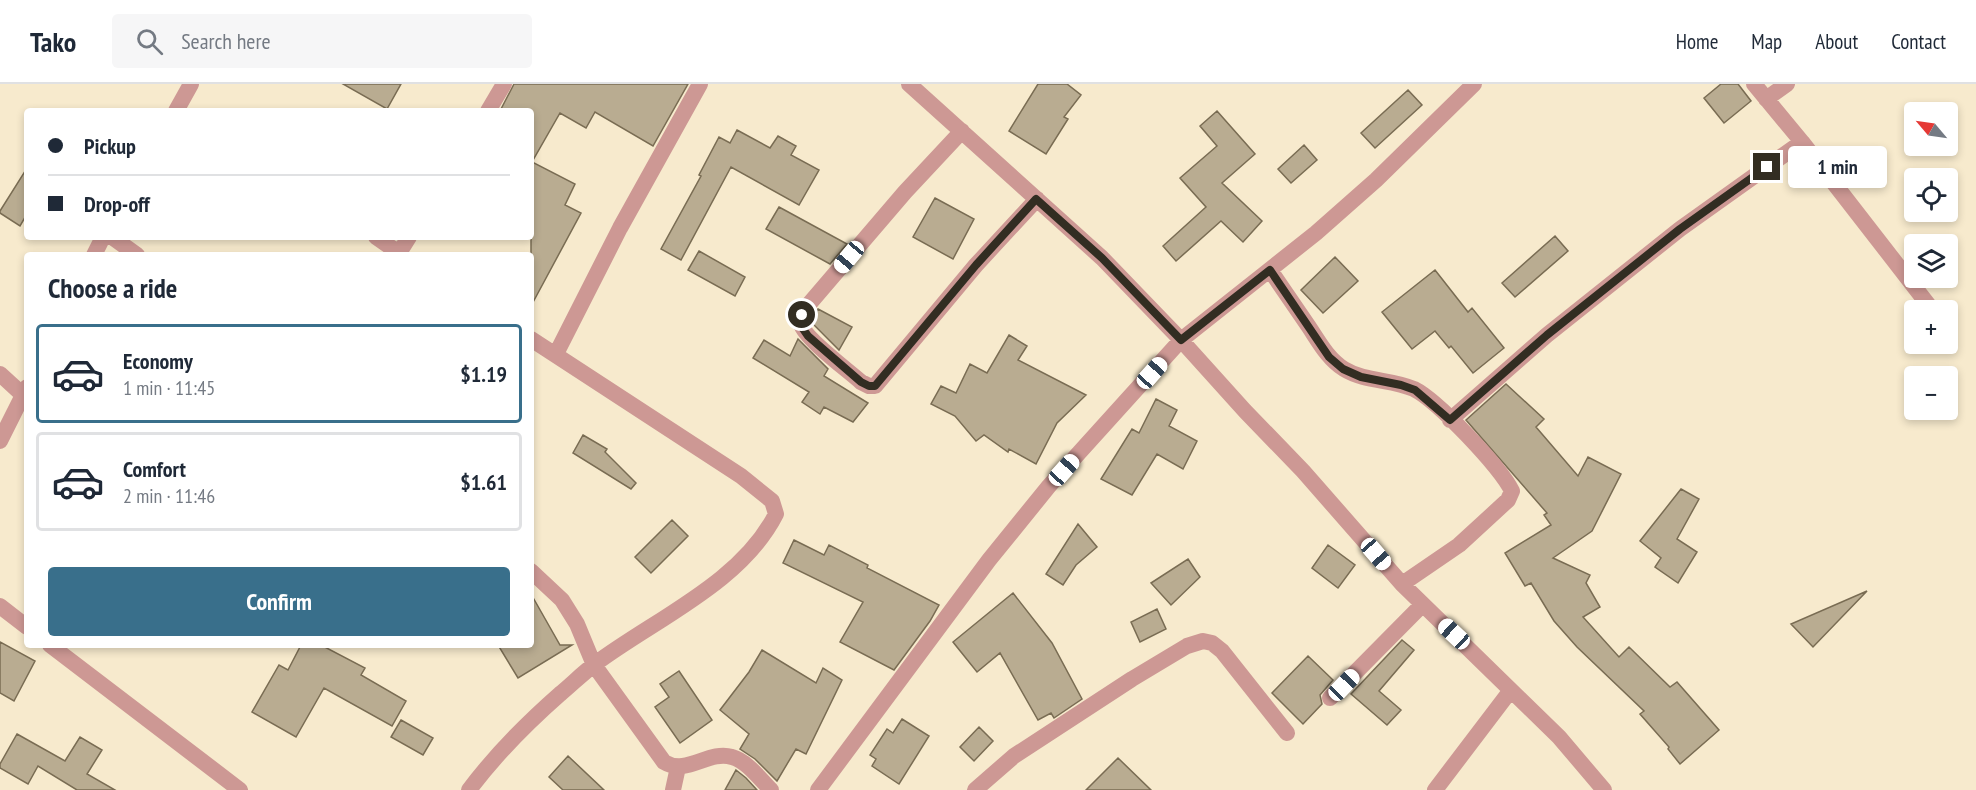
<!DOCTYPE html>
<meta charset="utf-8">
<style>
:root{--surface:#fff;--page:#f6f6f7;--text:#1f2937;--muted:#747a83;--line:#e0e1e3;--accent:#396f8b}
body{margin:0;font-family:"PT Sans Narrow",sans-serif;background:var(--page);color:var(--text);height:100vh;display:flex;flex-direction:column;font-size:22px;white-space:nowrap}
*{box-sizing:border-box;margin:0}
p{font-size:20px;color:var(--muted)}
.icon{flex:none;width:33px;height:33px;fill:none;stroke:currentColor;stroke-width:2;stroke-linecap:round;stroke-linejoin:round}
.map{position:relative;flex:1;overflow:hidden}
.drawer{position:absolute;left:24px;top:168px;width:510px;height:396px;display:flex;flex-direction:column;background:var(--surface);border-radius:6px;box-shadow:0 3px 9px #0003}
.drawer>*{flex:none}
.hud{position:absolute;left:24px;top:24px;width:510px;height:132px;border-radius:6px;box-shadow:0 3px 9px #0003;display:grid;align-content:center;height:132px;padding:0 24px;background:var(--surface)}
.needle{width:39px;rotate:299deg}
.buttons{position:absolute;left:1904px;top:18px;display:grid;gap:12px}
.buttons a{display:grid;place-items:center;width:54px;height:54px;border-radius:6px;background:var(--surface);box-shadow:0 3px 9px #0003;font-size:30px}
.end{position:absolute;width:27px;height:27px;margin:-14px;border:8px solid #322d22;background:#fff;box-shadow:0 0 0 3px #fff}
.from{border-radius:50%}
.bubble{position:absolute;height:42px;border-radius:6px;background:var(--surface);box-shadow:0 3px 9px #0003;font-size:20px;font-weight:600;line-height:42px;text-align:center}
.car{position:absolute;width:18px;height:36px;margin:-18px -9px;border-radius:8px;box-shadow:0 0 4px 2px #0007;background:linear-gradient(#fff 24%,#345 0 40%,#fff 0 76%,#345 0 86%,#fff 0)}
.hud b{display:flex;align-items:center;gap:21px;height:57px;font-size:22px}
.hud b+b{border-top:2px solid var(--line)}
.hud i{width:15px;height:15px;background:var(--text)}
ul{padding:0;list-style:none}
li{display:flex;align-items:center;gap:18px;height:99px;margin:0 12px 9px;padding:0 12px;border:3px solid var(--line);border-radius:6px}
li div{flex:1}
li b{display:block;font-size:22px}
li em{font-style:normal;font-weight:600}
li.selected{border-color:var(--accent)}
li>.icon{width:54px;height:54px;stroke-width:1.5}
h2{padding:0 24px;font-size:27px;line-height:72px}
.button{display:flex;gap:12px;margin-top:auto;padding:12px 24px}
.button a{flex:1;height:69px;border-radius:6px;background:var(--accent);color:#fff;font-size:24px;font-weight:600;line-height:69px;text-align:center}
header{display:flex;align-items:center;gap:36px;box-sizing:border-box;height:84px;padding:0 30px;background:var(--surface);border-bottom:2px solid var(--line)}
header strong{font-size:28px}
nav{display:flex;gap:33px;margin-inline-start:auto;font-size:21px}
.search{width:420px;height:54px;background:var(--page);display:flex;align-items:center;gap:15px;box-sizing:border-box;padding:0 21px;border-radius:6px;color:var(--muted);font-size:22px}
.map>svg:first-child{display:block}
.building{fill:#b9ac91;stroke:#796c53;stroke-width:1.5}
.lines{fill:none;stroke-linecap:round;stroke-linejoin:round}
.minor{stroke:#cd9894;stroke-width:16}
.route{stroke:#322d22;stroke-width:8}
</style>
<header>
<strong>Tako</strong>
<div class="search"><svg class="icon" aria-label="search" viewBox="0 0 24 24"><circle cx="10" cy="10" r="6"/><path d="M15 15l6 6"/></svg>Search here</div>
<nav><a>Home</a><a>Map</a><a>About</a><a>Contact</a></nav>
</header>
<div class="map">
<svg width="1976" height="706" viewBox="0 0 1976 706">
<rect width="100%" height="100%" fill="#f7eacd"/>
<path class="building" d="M343 0H401L387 25Z
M514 0H688L653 62 595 28 586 44 560 29 532 78 575 100 565 121 581 129 531 222V27H500Z
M1038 0H1067L1081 11 1064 33 1068 35 1046 70 1009 47Z
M1721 0H1738L1751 17 1724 39 1704 14Z
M1408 6 1422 21 1375 64 1361 49Z
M1217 27 1255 70 1222 99 1262 137 1243 158 1221 137 1176 177 1163 162 1206 123 1180 94 1217 62 1200 42Z
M737 46 770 64 778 52 796 62 791 71 819 86 799 121 731 83 681 176 661 165 701 92 699 91 719 53 730 59Z
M1304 61 1317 76 1291 99 1278 85Z
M27 84V130L20 142 0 129V127Z
M935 114 974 135 953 175 913 153Z
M779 123 847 160 830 180 766 145Z
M1555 152 1568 167 1515 213 1502 199Z
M699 167 745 193 735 212 688 186Z
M1335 173 1358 197 1323 229 1301 206Z
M1435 186 1468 228 1472 224 1504 264 1473 289 1451 262 1449 264 1435 247 1412 265 1382 228Z
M818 225 852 243 839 266 813 240 812 235Z
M1009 251 1027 262 1018 276 1086 311 1057 339 1036 380 1009 365 1008 368 984 351 976 357 955 332 931 320 941 302 956 309 970 280 987 289Z
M798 255 828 285 824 292 868 319 853 338 824 323 820 330 802 318 809 308 753 274 764 256 790 272Z
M1506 300 1544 335 1536 343 1578 392 1588 373 1621 390 1592 447 1553 474 1590 491 1586 499 1600 523 1583 533 1619 573 1629 563 1670 603 1677 598 1719 646 1680 680 1668 665 1669 663 1640 630 1644 627 1577 563 1554 537 1531 499 1525 502 1505 469 1551 441 1544 431 1547 429 1466 336Z
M1156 315 1177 326 1169 342 1197 357 1183 385 1157 370 1132 411 1101 395 1132 345 1139 349Z
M583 351 607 365 605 368 636 399 631 405 573 369Z
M1681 405 1699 415 1677 455 1697 468 1678 499 1655 483 1661 474 1640 457Z
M672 436 688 452 651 489 635 473Z
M1078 440 1097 463 1076 481 1063 501 1046 490Z
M794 456 824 471 829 461 868 481 867 484 939 521 930 537 894 586 840 558 863 518 783 479Z
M1328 461 1355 481 1338 504 1312 484Z
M1188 475 1200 493 1171 521 1151 499Z
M1867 507 1813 563 1791 540Z
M1013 509 1052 559 1082 615 1054 634 1051 629 1038 636 1000 569 977 588 953 558Z
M531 510 560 561H572L518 594 498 561H531Z
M1157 525 1166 545 1140 558 1131 538Z
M1402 556 1414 566 1379 607 1401 626 1387 641 1351 610Z
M0 558 35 577 14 617 0 609Z
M301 561H321L365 584 361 591 406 617 392 642 324 604 296 653 252 628 279 581 288 586Z
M762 566 816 599 823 584 842 596 806 670 796 665 777 697 755 675 740 665 749 650 720 626 749 588Z
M1308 572 1333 596 1320 611 1322 620 1303 640 1272 609Z
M679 587 712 636 680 659 655 623 669 613 660 600Z
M902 635 929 652 899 700 872 682 876 675 870 671 887 645 893 649Z
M401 636 433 654 423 671 391 653Z
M979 643 993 657 974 677 960 663Z
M17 650 65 677 80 653 102 666 87 690 115 706H77L38 682 28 700 0 684V680Z
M568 672 604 706H563L549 693Z
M1118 674 1151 706H1086Z
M736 686 746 694 757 706H725Z"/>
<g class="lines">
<path class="minor" d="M909 0 1102 174 1181 256 1245 327 1303 387 1402 500 1559 653 1604 706
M1754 0 1802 58 1930 223
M1766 15 1787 0
M176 27 191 0
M488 27 504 0
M962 47 905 108 804 226C802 231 800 235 801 240 804 254 849 287 861 298L869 302H875L976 181 1037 115
M112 153 137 171
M376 153 402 171
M399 169 409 153
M94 171 103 153
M1270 186C1283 205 1296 224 1309 243 1319 258 1328 275 1344 285 1365 298 1392 295 1414 305 1438 317 1500 383 1512 407L1508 416 1459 461 1402 500
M556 270 620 144 700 0
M0 290 23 311
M1450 336 1547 251 1680 145 1802 58
M0 357 27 303
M531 487 562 516 577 540 594 581 664 678C687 692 708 666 732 673 747 677 760 695 771 706
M0 522 27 543
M50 561 240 706
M1330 614 1422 521
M469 706C496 670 527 639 560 610 572 600 583 589 595 580 655 535 741 499 776 430L772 417 741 392 531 255
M673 706 678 683
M818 706 989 476 1049 402 1181 256 1316 149 1376 96 1474 0
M975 706 1014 672 1132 595 1187 562 1203 557 1212 559 1222 567 1287 649
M1435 706 1511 606"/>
</g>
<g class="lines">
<path class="route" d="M802 231 801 242 808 252 861 298 869 302H875L976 181 1036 115 1102 174 1181 256 1270 186 1329 273 1343 285 1361 293 1401 301 1415 306 1450 336 1547 251 1680 145 1767 83"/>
</g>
</svg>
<div class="buttons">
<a><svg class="needle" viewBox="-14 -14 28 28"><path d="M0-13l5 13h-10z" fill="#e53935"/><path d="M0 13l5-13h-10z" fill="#747a83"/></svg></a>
<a><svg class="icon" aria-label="locate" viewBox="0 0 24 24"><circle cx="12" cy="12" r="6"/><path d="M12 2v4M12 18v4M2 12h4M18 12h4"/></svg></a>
<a><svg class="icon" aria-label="layers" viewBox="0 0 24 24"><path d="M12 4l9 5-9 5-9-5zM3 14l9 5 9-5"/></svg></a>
<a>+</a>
<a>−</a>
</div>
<i class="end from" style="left:802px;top:231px"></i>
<i class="end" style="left:1767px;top:83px"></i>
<div class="bubble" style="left:1788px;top:62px;width:99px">1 min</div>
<i class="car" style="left:849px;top:173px;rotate:220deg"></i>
<i class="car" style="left:1152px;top:289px;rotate:42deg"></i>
<i class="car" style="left:1064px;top:386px;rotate:42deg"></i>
<i class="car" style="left:1376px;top:470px;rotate:139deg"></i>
<i class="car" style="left:1454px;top:550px;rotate:313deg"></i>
<i class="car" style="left:1344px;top:601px;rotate:44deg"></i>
<div class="hud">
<b><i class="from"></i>Pickup</b>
<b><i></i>Drop-off</b>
</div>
<section class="drawer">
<h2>Choose a ride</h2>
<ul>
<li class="selected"><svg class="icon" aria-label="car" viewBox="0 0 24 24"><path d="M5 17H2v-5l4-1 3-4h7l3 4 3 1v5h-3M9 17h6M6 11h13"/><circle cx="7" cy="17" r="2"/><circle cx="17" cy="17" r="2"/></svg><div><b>Economy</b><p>1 min · 11:45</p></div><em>$1.19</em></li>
<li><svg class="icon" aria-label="car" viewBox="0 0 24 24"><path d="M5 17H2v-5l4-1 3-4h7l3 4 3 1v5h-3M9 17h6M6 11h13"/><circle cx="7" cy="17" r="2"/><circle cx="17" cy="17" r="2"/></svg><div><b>Comfort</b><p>2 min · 11:46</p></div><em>$1.61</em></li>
</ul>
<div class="button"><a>Confirm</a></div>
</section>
</div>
